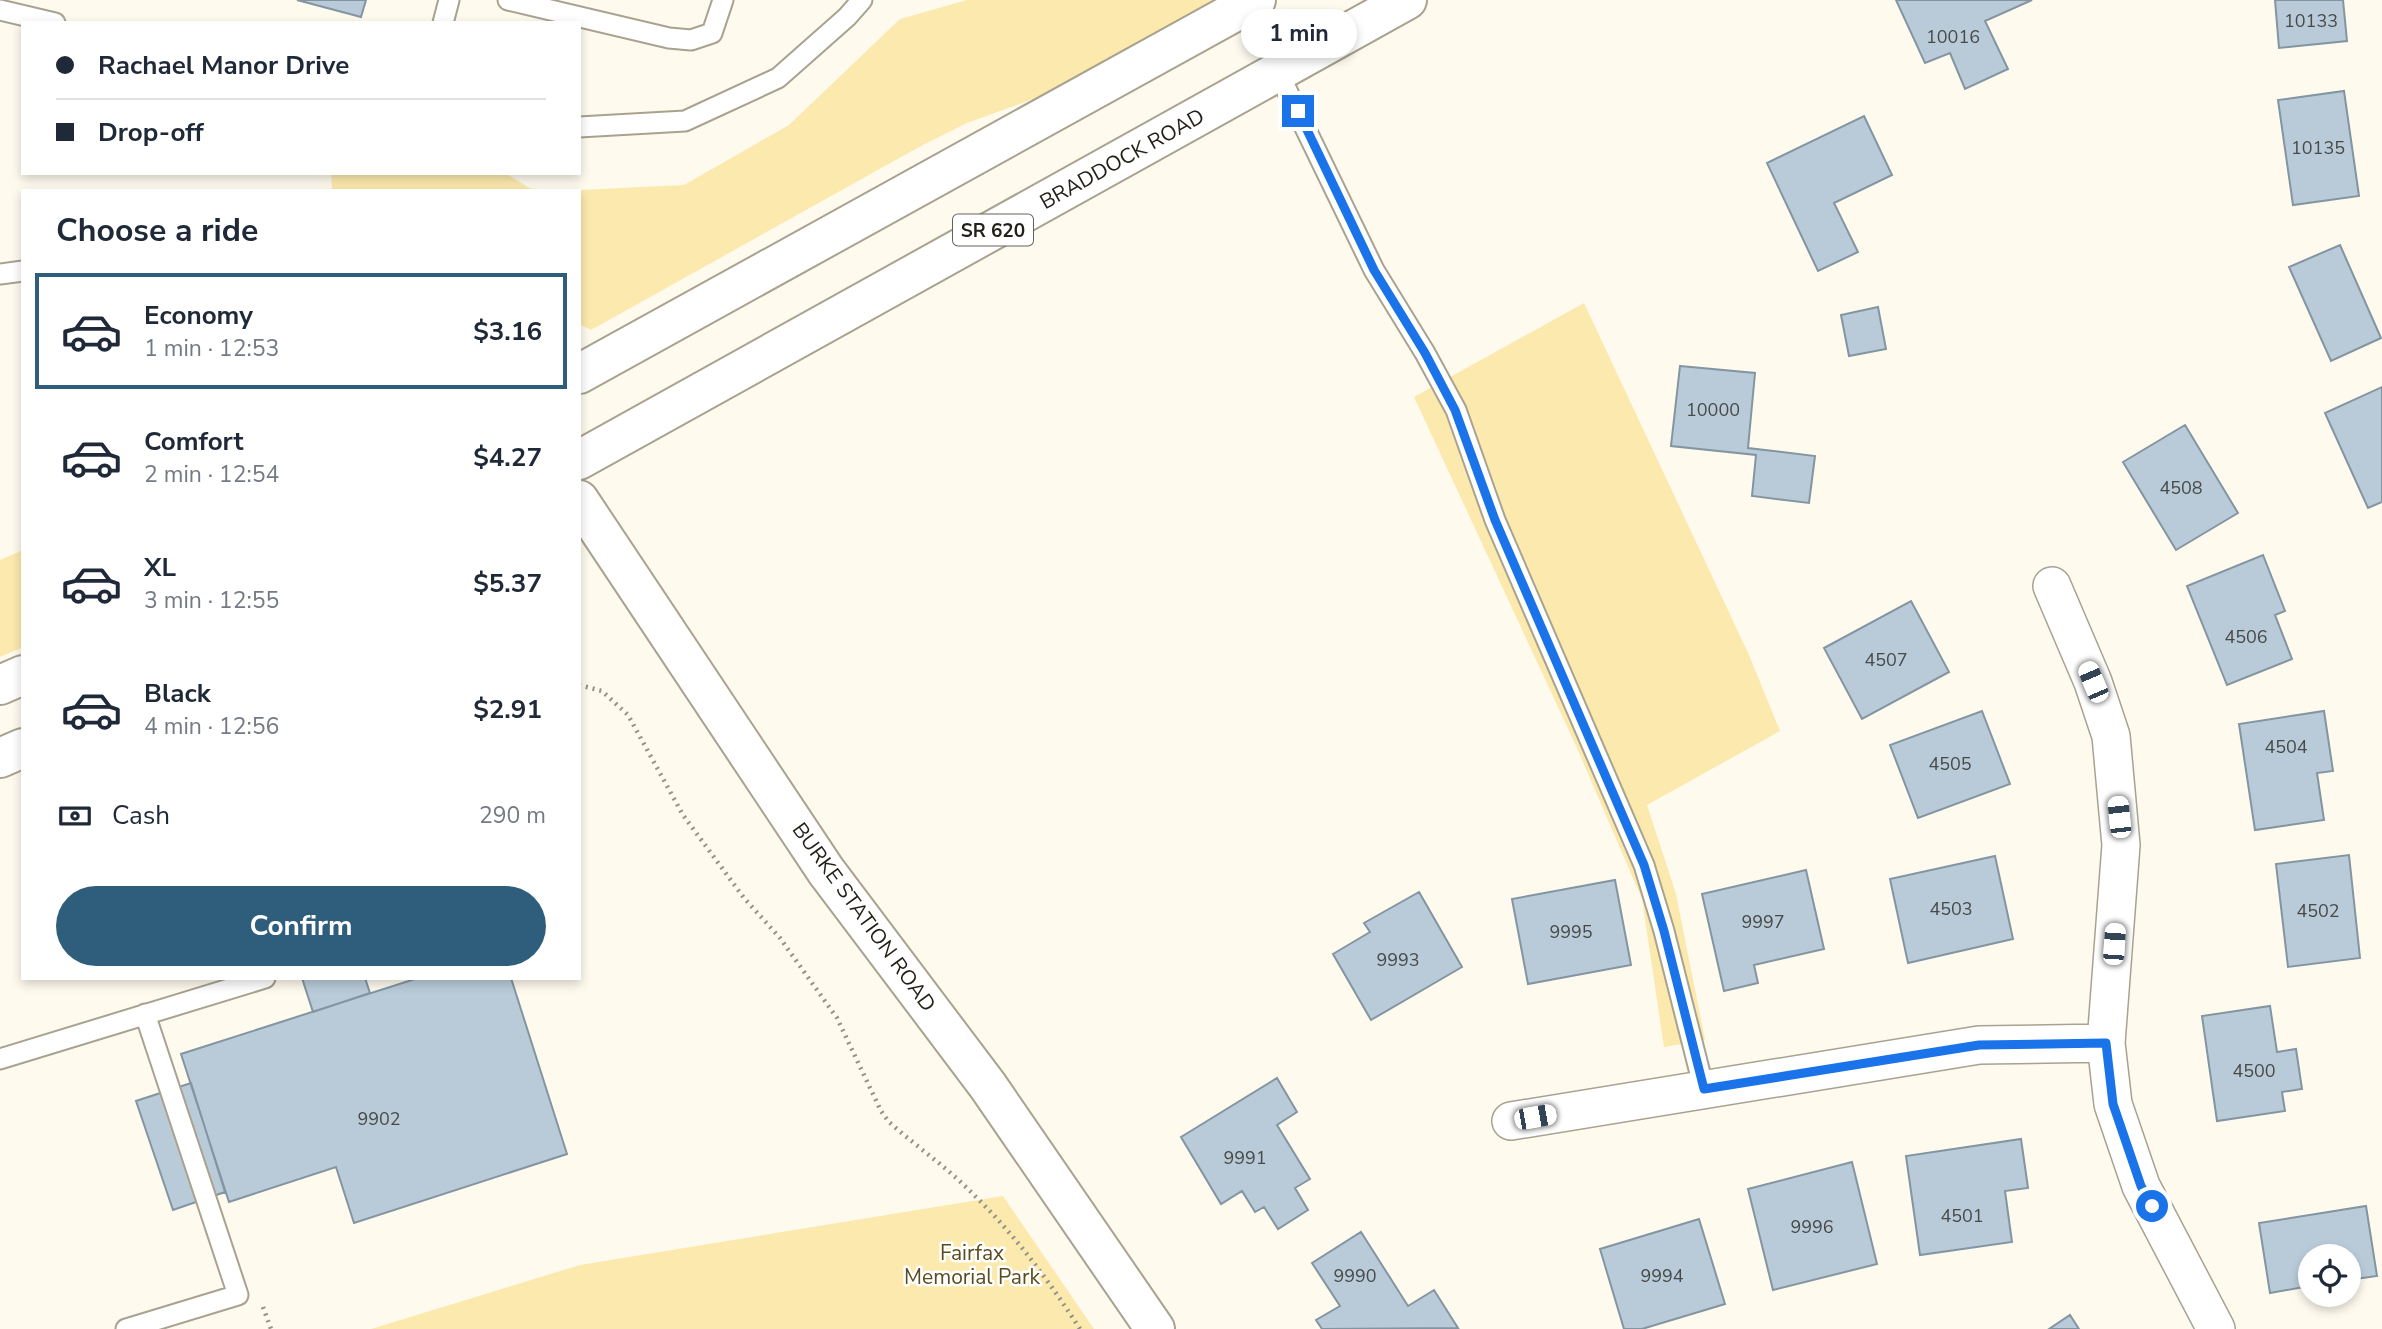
<!DOCTYPE html>
<meta charset="utf-8">
<style>
:root{--surface:#fff;--page:#f2f2f3;--text:#1f2937;--muted:#747a83;--line:#e0e1e3;--accent:#2f5e7d}
body{margin:0;font-family:"Nunito Sans",sans-serif;background:var(--page);color:var(--text);height:100vh;display:flex;flex-direction:column;font-size:26px;white-space:nowrap}
*{box-sizing:border-box;margin:0}
p{font-size:23px;color:var(--muted)}
.icon{flex:none;width:38px;height:38px;fill:none;stroke:currentColor;stroke-width:2;stroke-linecap:round;stroke-linejoin:round}
.map{position:relative;flex:1;overflow:hidden}
.sheet{position:absolute;left:21px;top:189px;width:560px;height:791px;display:flex;flex-direction:column;background:var(--surface);border-radius:0px;box-shadow:0 4px 10px #0003}
.sheet>*{flex:none}
.top-card{position:absolute;left:21px;top:21px;width:560px;height:154px;border-radius:0px;box-shadow:0 4px 10px #0003;display:grid;align-content:center;height:154px;padding:0 35px;background:var(--surface)}
.buttons{position:absolute;left:2298px;top:1244px;display:grid;gap:14px}
.buttons a{display:grid;place-items:center;width:63px;height:63px;border-radius:50%;background:var(--surface);box-shadow:0 4px 10px #0003;font-size:35px}
.end{position:absolute;width:32px;height:32px;margin:-16px;border:9px solid #1a73e8;background:#fff;box-shadow:0 0 0 4px #fff}
.from{border-radius:50%}
.bubble{position:absolute;height:49px;border-radius:24px;background:var(--surface);box-shadow:0 4px 10px #0003;font-size:23px;font-weight:700;line-height:49px;text-align:center}
.car{position:absolute;width:21px;height:42px;margin:-21px -10px;border-radius:9px;box-shadow:0 0 5px 2px #0007;background:linear-gradient(#fff 24%,#345 0 40%,#fff 0 76%,#345 0 86%,#fff 0)}
.top-card b{display:flex;align-items:center;gap:24px;height:66px;font-size:26px}
.top-card b+b{border-top:2px solid var(--line)}
.top-card i{width:18px;height:18px;background:var(--text)}
ul{padding:0;list-style:none}
li{display:flex;align-items:center;gap:21px;height:116px;margin:0 14px 10px;padding:0 21px;border:4px solid transparent;border-radius:0px}
li div{flex:1}
li b{display:block;font-size:26px}
li em{font-style:normal;font-weight:700}
li.current{border-color:var(--accent)}
li>.icon{width:63px;height:63px;stroke-width:1.5}
h2{padding:0 35px;font-size:32px;line-height:84px}
.pay{display:flex;align-items:center;gap:18px;height:77px;padding:0 35px;font-size:26px}
.pay p{margin-inline-start:auto}
.cta{display:flex;gap:14px;margin-top:auto;padding:14px 35px}
.cta a{flex:1;height:80px;border-radius:42px;background:var(--accent);color:#fff;font-size:28px;font-weight:700;line-height:80px;text-align:center}
.map>svg:first-child{display:block}
.green{fill:#fce9ad}
.building{fill:#b9cbd9;stroke:#8395a1;stroke-width:2}
.lines{fill:none;stroke-linecap:round;stroke-linejoin:round}
.lane-casing{stroke:#a8a28f;stroke-width:23}
.street-casing{stroke:#a8a28f;stroke-width:40}
.secondary-casing{stroke:#a8a28f;stroke-width:42}
.primary-casing{stroke:#a8a28f;stroke-width:42}
.path{stroke:#959288;stroke-width:4.5;stroke-dasharray:2 5;stroke-linecap:butt}
.lane{stroke:#fff;stroke-width:19}
.street{stroke:#fff;stroke-width:37}
.secondary{stroke:#fff;stroke-width:38}
.primary{stroke:#fff;stroke-width:38}
.route{stroke:#1a73e8;stroke-width:9}
.labels{text-anchor:middle;stroke-width:5;stroke-linejoin:round;paint-order:stroke}
.number-label{font-size:18px;fill:#474a48}
.shield{fill:#fff;stroke:#64625d;stroke-width:2}
.shield-label{font-size:19px;font-weight:bold;fill:#211f17}
.street-label{font-size:21px;fill:#211f17;stroke:#fff}
.park-label{font-size:21px;fill:#5b4c1f;stroke:#fff}
</style>
<div class="map">
<svg width="2382" height="1329" viewBox="0 0 2382 1329">
<rect width="100%" height="100%" fill="#fefaee"/>
<path class="green" d="M967 0H1226L1066 87 967 123 919 147 591 330 579 324V191H561L684 185 789 125 900 19Z
M331 173H505L534 191H332Z
M1584 303 1749 655 1780 731 1647 805 1676 894 1705 1040 1664 1047 1642 899 1577 748 1414 397Z
M23 550V647L0 657V560Z
M1003 1196 1094 1329H371L580 1265Z"/>
<path class="building" d="M297 0H366L361 17Z
M1896 0H2032L1985 21 2008 69 1965 89 1950 53 1925 63Z
M2275 0H2343L2347 41 2279 48Z
M2344 91 2359 196 2293 205 2278 100Z
M1864 116 1892 175 1834 203 1858 252 1818 271 1767 163Z
M2340 245 2381 338 2331 361 2289 267Z
M1878 307 1886 349 1849 356 1841 315Z
M1680 366 1755 373 1748 448 1815 456 1809 503 1752 496 1756 455 1671 446Z
M2382 387V502L2368 508 2325 413Z
M2185 425 2238 513 2176 550 2123 462Z
M2263 555 2285 611 2275 615 2292 659 2227 685 2187 586Z
M1911 601 1949 672 1862 719 1824 648Z
M1982 711 2010 784 1918 818 1890 745Z
M2324 711 2333 771 2317 773 2324 820 2255 830 2239 724Z
M2349 855 2360 958 2288 967 2276 864Z
M1995 856 2013 939 1908 963 1890 879Z
M1806 870 1824 949 1754 965 1758 983 1724 991 1702 894Z
M1615 880 1631 965 1528 984 1512 899Z
M1419 892 1462 967 1371 1020 1333 954 1370 932 1364 923Z
M302 978H365L370 993 313 1012Z
M418 978H511L567 1154 354 1223 336 1167 229 1202 181 1054Z
M2270 1006 2277 1052 2296 1049 2302 1089 2282 1092 2285 1111 2217 1121 2202 1016Z
M1277 1078 1297 1112 1277 1125 1310 1179 1295 1188 1308 1210 1278 1229 1264 1207 1255 1212 1242 1191 1221 1204 1181 1137Z
M191 1083 225 1192 173 1210 136 1101Z
M2021 1139 2028 1188 2005 1191 2012 1242 1920 1255 1906 1156Z
M1852 1162 1877 1264 1773 1290 1748 1189Z
M2366 1206 2377 1276 2348 1280V1256H2310V1286L2270 1293 2259 1223Z
M1699 1219 1725 1304 1642 1329H1624L1600 1249Z
M1361 1232 1408 1306 1434 1290 1458 1328 1322 1329 1316 1320 1340 1306 1312 1263Z
M2070 1315 2079 1329H2049Z"/>
<g class="lines">
<g class="lane-casing">
<path id="lane" d="M508 0 669 38 691 40 712 33 723 0
M0 10 55 23
M443 23 449 0
M1278 72 1374 270 1425 353 1456 410 1495 520 1644 865 1664 931 1704 1089
M579 127 685 121 778 78 847 17 862 0
M0 274 23 271
M0 1059 265 978
M126 1329 238 1295 145 1014"/>
</g>
<g class="street-casing">
<path id="street" d="M2052 586 2093 682 2111 736 2121 845 2106 1043 2113 1104 2141 1186 2216 1329
M1511 1121 1979 1045 2106 1043"/>
</g>
<g class="secondary-casing">
<path id="secondary" d="M579 500 826 871 988 1086 1155 1329"/>
</g>
<g class="primary-casing">
<path id="primary" d="M579 374 1256 0
M579 460 1407 0
M0 685 23 675
M0 758 23 748"/>
</g>
<path class="path" d="M579 685 602 691 628 715 683 815 744 898 780 938 837 1018 881 1111 889 1122C917 1147 948 1168 974 1195 1015 1235 1049 1281 1080 1329
M263 1307 271 1329"/>
<use href="#lane" class="lane"/>
<use href="#street" class="street"/>
<use href="#secondary" class="secondary"/>
<use href="#primary" class="primary"/>
</g>
<g class="lines">
<path class="route" d="M1298 111 1374 270 1425 353 1455 410 1495 520 1644 865 1664 931 1704 1089 1979 1045 2106 1043 2113 1104 2141 1186 2152 1206"/>
</g>
<g class="labels">
<g class="number-label">
<text x="2311" y="27">10133</text>
<text x="1953" y="43">10016</text>
<text x="2318" y="154">10135</text>
<text x="1713" y="416">10000</text>
<text x="2181" y="494">4508</text>
<text x="2246" y="643">4506</text>
<text x="1886" y="666">4507</text>
<text x="2286" y="753">4504</text>
<text x="1950" y="770">4505</text>
<text x="1951" y="915">4503</text>
<text x="2318" y="917">4502</text>
<text x="1763" y="928">9997</text>
<text x="1571" y="938">9995</text>
<text x="1398" y="966">9993</text>
<text x="2254" y="1077">4500</text>
<text x="379" y="1125">9902</text>
<text x="1245" y="1164">9991</text>
<text x="1962" y="1222">4501</text>
<text x="1812" y="1233">9996</text>
<text x="1355" y="1282">9990</text>
<text x="1662" y="1282">9994</text>
</g>
<rect class="shield" x="953" y="214.5" width="80" height="31" rx="5"/>
<g class="shield-label">
<text x="993" y="237">SR 620</text>
</g>
<g class="street-label">
<text transform="translate(1122 159) rotate(-29)" y="7">BRADDOCK ROAD</text>
<text transform="translate(864 917) rotate(54)" y="7">BURKE STATION ROAD</text>
</g>
<g class="park-label">
<text x="972" y="1260">Fairfax<tspan x="972" dy="24">Memorial Park</tspan></text>
</g>
</g>
</svg>
<div class="buttons">
<a><svg class="icon" aria-label="locate" viewBox="0 0 24 24"><circle cx="12" cy="12" r="6"/><path d="M12 2v4M12 18v4M2 12h4M18 12h4"/></svg></a>
</div>
<i class="end from" style="left:2152px;top:1206px"></i>
<i class="end" style="left:1298px;top:111px"></i>
<div class="bubble" style="left:1241px;top:9px;width:116px">1 min</div>
<i class="car" style="left:2093px;top:682px;rotate:337deg"></i>
<i class="car" style="left:2119px;top:817px;rotate:354deg"></i>
<i class="car" style="left:2114px;top:944px;rotate:4deg"></i>
<i class="car" style="left:1535px;top:1117px;rotate:80deg"></i>
<div class="top-card">
<b><i class="from"></i>Rachael Manor Drive</b>
<b><i></i>Drop-off</b>
</div>
<section class="sheet">
<h2>Choose a ride</h2>
<ul>
<li class="current"><svg class="icon" aria-label="car" viewBox="0 0 24 24"><path d="M5 17H2v-5l4-1 3-4h7l3 4 3 1v5h-3M9 17h6M6 11h13"/><circle cx="7" cy="17" r="2"/><circle cx="17" cy="17" r="2"/></svg><div><b>Economy</b><p>1 min · 12:53</p></div><em>$3.16</em></li>
<li><svg class="icon" aria-label="car" viewBox="0 0 24 24"><path d="M5 17H2v-5l4-1 3-4h7l3 4 3 1v5h-3M9 17h6M6 11h13"/><circle cx="7" cy="17" r="2"/><circle cx="17" cy="17" r="2"/></svg><div><b>Comfort</b><p>2 min · 12:54</p></div><em>$4.27</em></li>
<li><svg class="icon" aria-label="car" viewBox="0 0 24 24"><path d="M5 17H2v-5l4-1 3-4h7l3 4 3 1v5h-3M9 17h6M6 11h13"/><circle cx="7" cy="17" r="2"/><circle cx="17" cy="17" r="2"/></svg><div><b>XL</b><p>3 min · 12:55</p></div><em>$5.37</em></li>
<li><svg class="icon" aria-label="car" viewBox="0 0 24 24"><path d="M5 17H2v-5l4-1 3-4h7l3 4 3 1v5h-3M9 17h6M6 11h13"/><circle cx="7" cy="17" r="2"/><circle cx="17" cy="17" r="2"/></svg><div><b>Black</b><p>4 min · 12:56</p></div><em>$2.91</em></li>
</ul>
<div class="pay"><svg class="icon" aria-label="cash" viewBox="0 0 24 24"><path d="M3 7h18v10H3z"/><circle cx="12" cy="12" r="2"/></svg>Cash<p>290 m</p></div>
<div class="cta"><a>Confirm</a></div>
</section>
</div>
